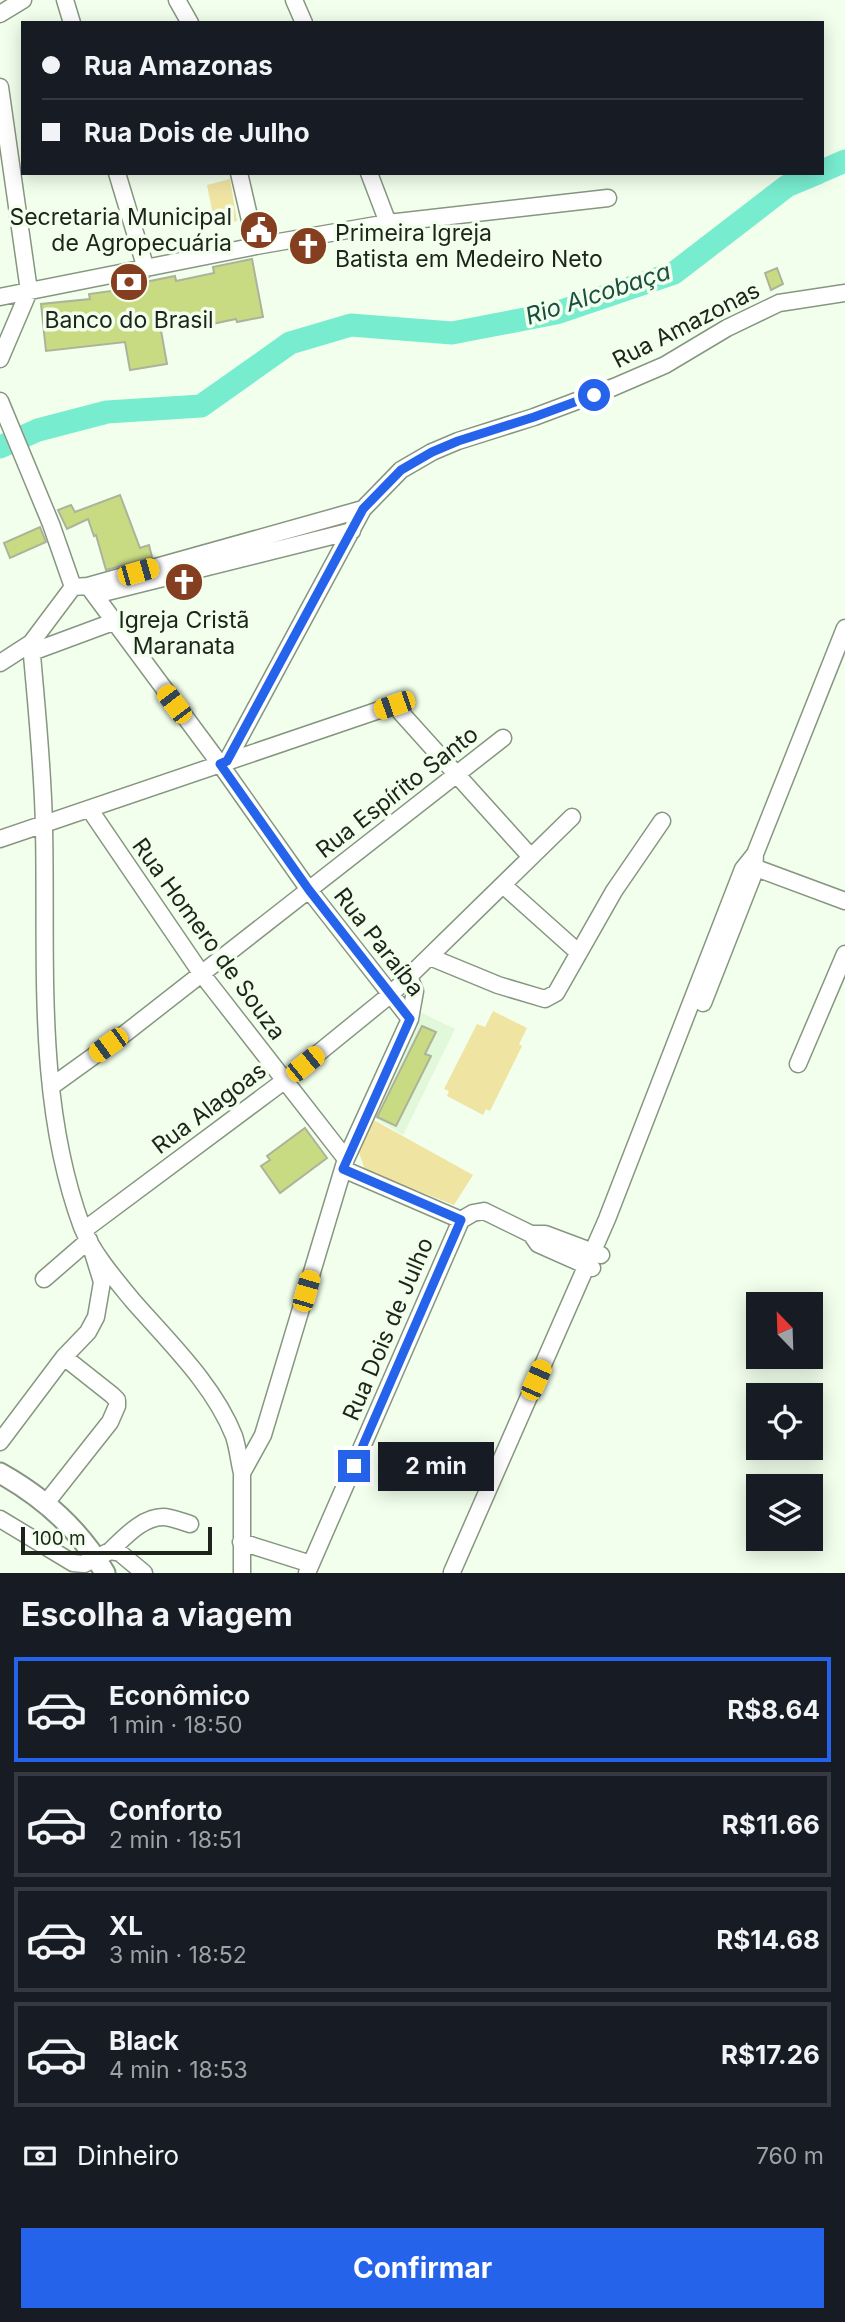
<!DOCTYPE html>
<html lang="pt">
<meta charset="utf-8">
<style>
:root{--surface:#171b24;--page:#20242c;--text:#f1f3f6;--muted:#9ea1a6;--line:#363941;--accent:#2563eb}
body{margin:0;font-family:Inter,sans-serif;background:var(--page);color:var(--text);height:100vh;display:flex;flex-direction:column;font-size:26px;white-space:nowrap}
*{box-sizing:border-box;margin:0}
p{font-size:23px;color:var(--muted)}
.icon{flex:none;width:38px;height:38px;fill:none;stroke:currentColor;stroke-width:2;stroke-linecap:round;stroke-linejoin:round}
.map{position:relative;height:1573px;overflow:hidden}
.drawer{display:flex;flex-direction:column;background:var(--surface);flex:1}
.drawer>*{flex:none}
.banner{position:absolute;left:21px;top:21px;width:803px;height:154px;border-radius:0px;box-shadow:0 4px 18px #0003;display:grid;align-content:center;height:154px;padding:0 21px;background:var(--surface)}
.needle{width:46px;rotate:337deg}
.controls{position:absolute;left:746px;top:1292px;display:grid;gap:14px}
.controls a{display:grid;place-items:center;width:77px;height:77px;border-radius:0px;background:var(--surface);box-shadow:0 4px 18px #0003;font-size:35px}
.scale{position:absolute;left:21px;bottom:18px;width:191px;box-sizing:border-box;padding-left:7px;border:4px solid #1e241b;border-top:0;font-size:19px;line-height:24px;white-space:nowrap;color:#1e241b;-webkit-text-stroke:5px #f1ffec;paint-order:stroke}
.end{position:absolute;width:32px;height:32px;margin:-16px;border:9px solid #2563eb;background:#fff;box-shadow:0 0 0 4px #fff}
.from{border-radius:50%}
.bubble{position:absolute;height:49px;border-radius:0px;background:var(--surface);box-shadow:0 4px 18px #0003;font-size:23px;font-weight:700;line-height:49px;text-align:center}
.car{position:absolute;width:21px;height:42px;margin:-21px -10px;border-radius:9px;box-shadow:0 0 5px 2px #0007;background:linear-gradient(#f5c518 24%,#345 0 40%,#f5c518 0 76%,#345 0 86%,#f5c518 0)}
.banner b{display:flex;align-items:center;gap:24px;height:66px;font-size:26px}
.banner b+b{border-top:2px solid var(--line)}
.banner i{width:18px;height:18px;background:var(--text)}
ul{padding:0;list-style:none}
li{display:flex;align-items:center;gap:21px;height:105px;margin:0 14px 10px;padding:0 7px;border:4px solid var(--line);border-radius:0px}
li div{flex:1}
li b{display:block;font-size:26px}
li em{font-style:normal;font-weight:700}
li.active{border-color:var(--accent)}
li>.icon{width:63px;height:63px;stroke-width:1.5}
h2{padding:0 21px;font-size:32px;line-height:84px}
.pay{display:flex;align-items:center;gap:18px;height:77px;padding:0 21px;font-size:26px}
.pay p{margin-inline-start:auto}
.action{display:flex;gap:14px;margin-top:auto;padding:14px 21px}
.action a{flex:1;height:80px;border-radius:0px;background:var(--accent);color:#fff;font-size:28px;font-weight:700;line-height:80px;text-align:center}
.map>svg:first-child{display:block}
.built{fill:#e2f8da}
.green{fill:#f0e4a3}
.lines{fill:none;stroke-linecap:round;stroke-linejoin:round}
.river{stroke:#78eccf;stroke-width:23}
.building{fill:#c9db82;stroke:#adb39a;stroke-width:2}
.minor-casing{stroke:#879681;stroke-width:19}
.major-casing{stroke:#879681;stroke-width:23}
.minor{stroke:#fff;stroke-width:16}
.major{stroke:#fff;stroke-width:19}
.route{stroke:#2563eb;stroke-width:9}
.labels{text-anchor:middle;stroke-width:7;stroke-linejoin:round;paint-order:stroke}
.poi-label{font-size:23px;fill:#1e241b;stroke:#f1ffec}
.street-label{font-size:23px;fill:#1e241b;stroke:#f1ffec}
.water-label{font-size:24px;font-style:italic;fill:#1b4e42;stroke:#f1ffec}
</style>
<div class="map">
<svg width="845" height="1573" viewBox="0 0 845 1573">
<rect width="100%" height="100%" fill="#f1ffec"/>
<path class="built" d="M420 1012 455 1029 403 1135 373 1117Z"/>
<path class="green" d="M230 179 237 221 215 225 207 185Z
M493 1011 527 1028 519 1044 522 1046 490 1111 486 1109 483 1115 447 1096 449 1091 444 1089 477 1024 485 1027Z
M372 1119 473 1175 454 1205 365 1170 358 1150Z"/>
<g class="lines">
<path class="river" d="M822 171 845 161
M0 447 38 430 107 412 201 406 290 343 351 325 452 333 556 313 674 273 787 186 818 173"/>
</g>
<path class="building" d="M252 259 263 317 237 322 236 319 193 328 190 318 160 325 167 364 130 370 125 342 46 351 41 304 90 299 89 294 126 289 125 286 175 276 176 281 214 273 213 267Z
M777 268 783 284 771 290 765 273Z
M120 495 140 548 149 545 152 557 106 570 96 535 94 536 88 519 67 529 58 510 71 505 75 512Z
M40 527 46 542 10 558 4 543Z
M422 1026 436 1032 425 1054 431 1056 396 1126 377 1117Z
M305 1128 327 1158 280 1193 261 1166 270 1160 267 1156Z"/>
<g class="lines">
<g class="minor-casing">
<path id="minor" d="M65 0 72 23
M177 0 190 23
M294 0 304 23
M0 14 23 0
M0 87 29 291 0 359
M117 173 146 269
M239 173 256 246
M369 173 388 223
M0 297 256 246 388 223 608 198
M0 401 51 524 73 587
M88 586 363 509
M95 595 352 531
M31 643C36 704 43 766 44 828 47 960 35 1100 82 1227 93 1254 115 1279 133 1301 169 1342 214 1385 234 1436 238 1448 239 1461 242 1473
M32 652 113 622
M0 663 31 643 73 587 88 586 220 764 309 890 410 1019
M227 761 363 509 401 470 432 452 458 441 534 417 614 387 665 365 727 328 779 303 845 293
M90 810 201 973 346 1159
M0 839 394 705 531 857
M748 865 845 901
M503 885 579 953
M430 957 498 985 545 999 556 993 614 891 662 821
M703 1003 754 873 755 854
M798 1064 845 954
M52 1086 127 1032 503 738
M343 1169 461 1220
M461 1220 473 1213 484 1211 531 1234H545L601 1255
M84 1230 284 1081 391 994 572 817
M531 1234 538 1244 592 1268
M0 1442 64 1357 88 1332 96 1317 102 1282 89 1240 44 1279
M46 1503 110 1422 117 1406V1400L112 1395 64 1357
M0 1519 73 1563 84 1564 110 1551 120 1553 144 1573
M241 1542 311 1564
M110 1551C124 1538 142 1517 163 1517 172 1517 182 1522 190 1524
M452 1572 607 1219 743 869 755 854 845 628
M242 1573V1473L263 1435 346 1159 410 1019 415 991 409 977
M307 1573 461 1220"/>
</g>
<g class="major-casing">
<path id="major" d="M0 1473C43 1497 80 1530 105 1573"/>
</g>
<use href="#minor" class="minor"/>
<use href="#major" class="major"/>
</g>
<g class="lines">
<path class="route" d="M354 1466 461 1220 343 1169 410 1019 309 890 220 764 227 761 363 509 401 470 432 452 458 441 534 417 594 395"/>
</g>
<defs>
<g id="civic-disc" transform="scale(2.0125)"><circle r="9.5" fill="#863e20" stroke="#f1ffec"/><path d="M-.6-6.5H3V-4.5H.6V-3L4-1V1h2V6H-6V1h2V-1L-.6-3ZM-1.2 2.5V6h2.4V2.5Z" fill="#fff"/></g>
<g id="church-disc" transform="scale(2.0125)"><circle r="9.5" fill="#863e20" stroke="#f1ffec"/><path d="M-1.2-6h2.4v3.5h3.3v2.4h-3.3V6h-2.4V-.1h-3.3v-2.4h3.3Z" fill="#fff"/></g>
<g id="bank-disc" transform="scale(2.0125)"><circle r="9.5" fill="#863e20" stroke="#f1ffec"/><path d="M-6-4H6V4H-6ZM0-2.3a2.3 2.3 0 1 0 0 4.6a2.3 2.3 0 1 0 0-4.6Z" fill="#fff"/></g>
</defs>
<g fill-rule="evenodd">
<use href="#civic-disc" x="259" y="230"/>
<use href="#church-disc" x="308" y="246"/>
<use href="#bank-disc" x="129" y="282"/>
<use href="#church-disc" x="184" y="582"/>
</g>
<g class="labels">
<g class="poi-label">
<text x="232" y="225" text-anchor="end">Secretaria Municipal<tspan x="232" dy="26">de Agropecuária</tspan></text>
<text x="335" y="241" text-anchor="start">Primeira Igreja<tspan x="335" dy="26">Batista em Medeiro Neto</tspan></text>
<text x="129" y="328">Banco do Brasil</text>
<text x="184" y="628">Igreja Cristã<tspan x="184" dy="26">Maranata</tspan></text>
</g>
<g class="street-label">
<text transform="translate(686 325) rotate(-27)" y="8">Rua Amazonas</text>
<text transform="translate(397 792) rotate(-38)" y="8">Rua Espírito Santo</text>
<text transform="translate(209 939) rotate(54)" y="8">Rua Homero de Souza</text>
<text transform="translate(379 942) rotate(52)" y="8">Rua Paraíba</text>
<text transform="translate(209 1108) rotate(-37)" y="8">Rua Alagoas</text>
<text transform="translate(388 1329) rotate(-67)" y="8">Rua Dois de Julho</text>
</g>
<g class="water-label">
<text transform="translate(598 294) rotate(-18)" y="8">Rio Alcobaça</text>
</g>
</g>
</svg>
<div class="controls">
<a><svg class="needle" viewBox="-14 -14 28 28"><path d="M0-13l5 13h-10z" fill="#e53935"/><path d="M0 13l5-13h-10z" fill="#9ea1a6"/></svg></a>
<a><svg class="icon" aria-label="locate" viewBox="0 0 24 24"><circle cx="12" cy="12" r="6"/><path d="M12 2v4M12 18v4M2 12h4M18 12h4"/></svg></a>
<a><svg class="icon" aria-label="layers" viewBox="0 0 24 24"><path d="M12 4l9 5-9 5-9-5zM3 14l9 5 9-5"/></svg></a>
</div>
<div class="scale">100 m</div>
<i class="end from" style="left:594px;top:395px"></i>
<i class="end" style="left:354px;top:1466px"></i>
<div class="bubble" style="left:378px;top:1442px;width:116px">2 min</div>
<i class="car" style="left:138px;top:572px;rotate:74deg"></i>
<i class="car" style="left:174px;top:704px;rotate:323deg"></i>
<i class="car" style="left:394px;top:705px;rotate:251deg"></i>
<i class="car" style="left:108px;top:1045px;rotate:234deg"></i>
<i class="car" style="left:305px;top:1064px;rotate:51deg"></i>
<i class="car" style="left:306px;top:1291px;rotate:16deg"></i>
<i class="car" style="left:536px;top:1380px;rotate:24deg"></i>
<div class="banner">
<b><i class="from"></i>Rua Amazonas</b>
<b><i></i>Rua Dois de Julho</b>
</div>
</div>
<section class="drawer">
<h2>Escolha a viagem</h2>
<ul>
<li class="active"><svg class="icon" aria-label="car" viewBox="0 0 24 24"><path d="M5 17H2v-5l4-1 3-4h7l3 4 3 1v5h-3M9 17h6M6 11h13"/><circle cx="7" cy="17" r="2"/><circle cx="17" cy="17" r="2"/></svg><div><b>Econômico</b><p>1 min · 18:50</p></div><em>R$8.64</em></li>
<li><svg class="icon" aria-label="car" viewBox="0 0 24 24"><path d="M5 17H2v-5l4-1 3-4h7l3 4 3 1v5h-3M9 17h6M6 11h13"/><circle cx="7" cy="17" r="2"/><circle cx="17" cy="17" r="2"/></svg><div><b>Conforto</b><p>2 min · 18:51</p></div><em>R$11.66</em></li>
<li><svg class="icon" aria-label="car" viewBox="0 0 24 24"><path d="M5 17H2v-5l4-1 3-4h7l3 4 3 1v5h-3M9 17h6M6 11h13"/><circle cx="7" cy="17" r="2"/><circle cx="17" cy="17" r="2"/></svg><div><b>XL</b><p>3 min · 18:52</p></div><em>R$14.68</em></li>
<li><svg class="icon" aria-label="car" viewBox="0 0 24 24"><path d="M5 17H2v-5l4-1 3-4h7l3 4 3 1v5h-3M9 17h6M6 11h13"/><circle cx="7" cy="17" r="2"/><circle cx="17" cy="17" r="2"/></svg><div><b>Black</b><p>4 min · 18:53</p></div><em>R$17.26</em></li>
</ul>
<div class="pay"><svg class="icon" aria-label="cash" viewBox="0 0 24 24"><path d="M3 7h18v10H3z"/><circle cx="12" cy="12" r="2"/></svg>Dinheiro<p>760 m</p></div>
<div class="action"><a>Confirmar</a></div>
</section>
